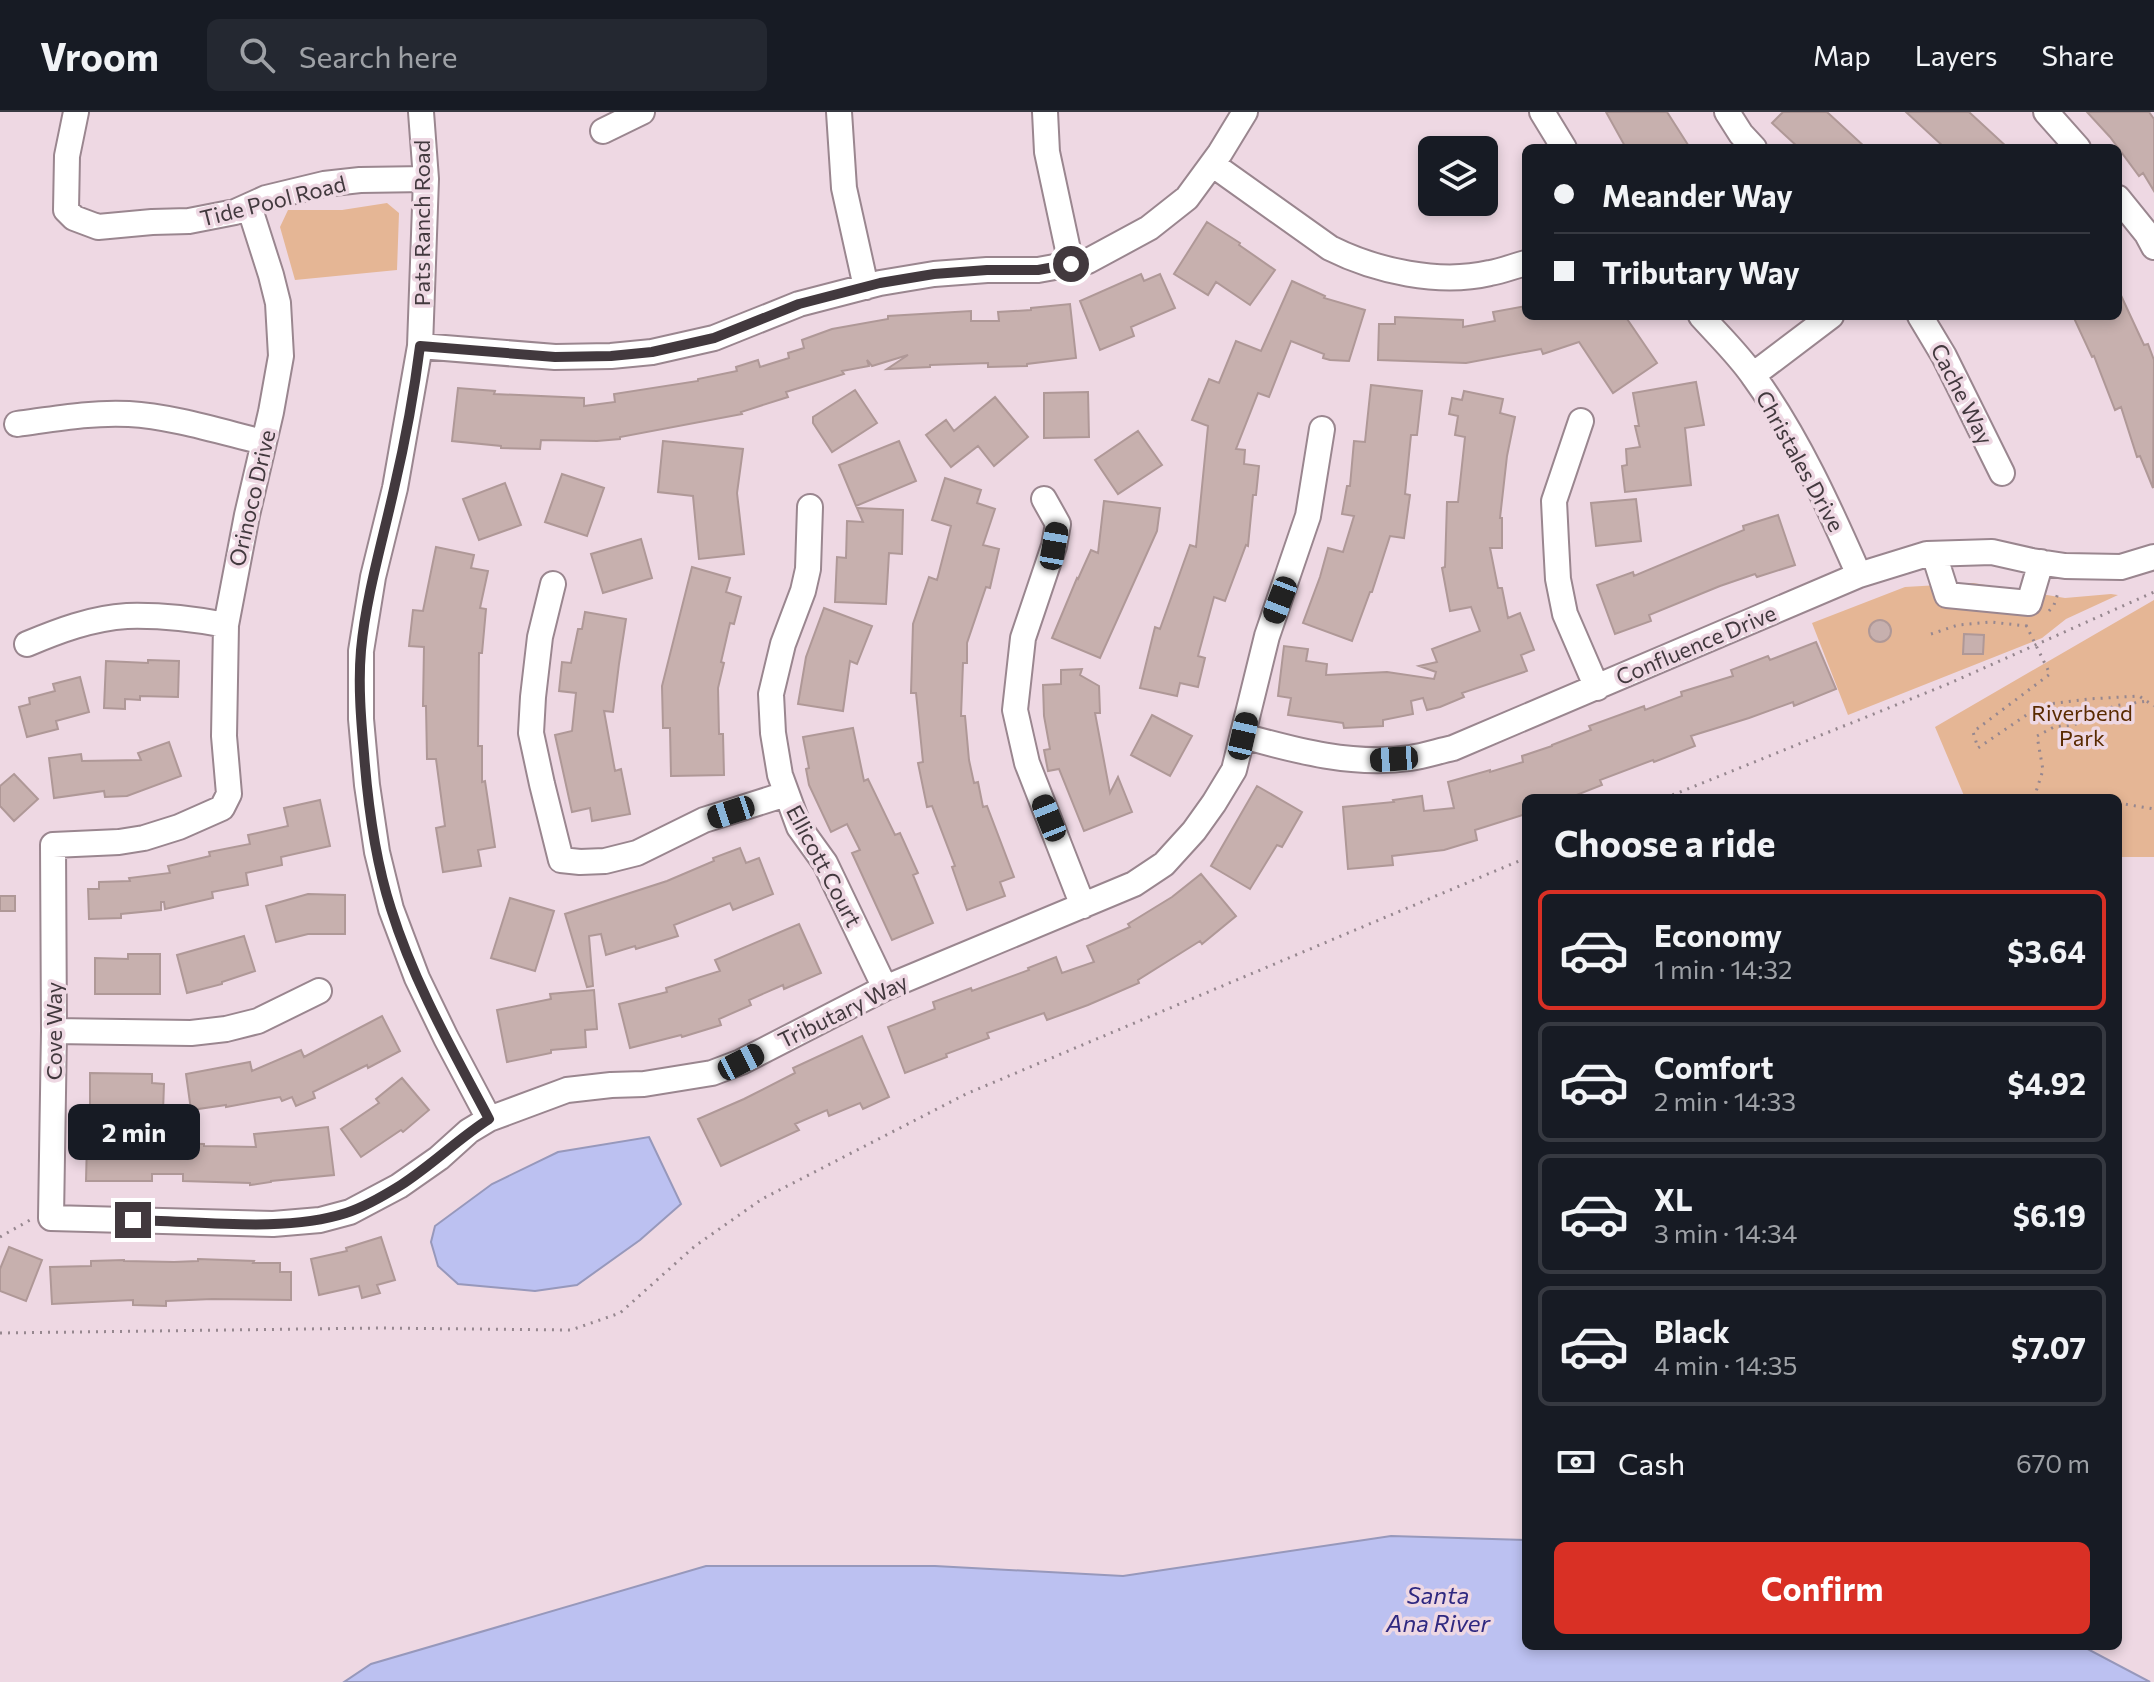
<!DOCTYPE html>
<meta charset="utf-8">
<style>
:root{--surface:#171b24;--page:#242831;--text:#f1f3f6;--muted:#9ea1a6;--line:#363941;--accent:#d93025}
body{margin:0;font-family:Commissioner,sans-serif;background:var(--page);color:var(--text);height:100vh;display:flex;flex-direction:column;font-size:30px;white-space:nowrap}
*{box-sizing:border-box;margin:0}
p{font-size:26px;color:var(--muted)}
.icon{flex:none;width:44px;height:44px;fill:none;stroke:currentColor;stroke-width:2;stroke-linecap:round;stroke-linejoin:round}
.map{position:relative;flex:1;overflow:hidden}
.details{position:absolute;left:1522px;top:682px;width:600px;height:856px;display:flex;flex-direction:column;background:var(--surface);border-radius:12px;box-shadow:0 4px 12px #0003}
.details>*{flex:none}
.top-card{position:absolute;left:1522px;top:32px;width:600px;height:176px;border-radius:12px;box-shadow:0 4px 12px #0003;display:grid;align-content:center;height:176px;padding:0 32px;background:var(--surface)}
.controls{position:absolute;left:1418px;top:24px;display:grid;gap:16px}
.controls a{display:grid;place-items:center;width:80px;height:80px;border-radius:12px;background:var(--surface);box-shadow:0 4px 12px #0003;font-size:40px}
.end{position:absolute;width:36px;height:36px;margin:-18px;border:10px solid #42393e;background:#fff;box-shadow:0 0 0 4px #fff}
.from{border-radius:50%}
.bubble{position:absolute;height:56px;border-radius:12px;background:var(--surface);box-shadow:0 4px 12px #0003;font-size:26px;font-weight:700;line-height:56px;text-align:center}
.car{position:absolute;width:24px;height:48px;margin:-24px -12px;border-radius:10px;box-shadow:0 0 6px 2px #0007;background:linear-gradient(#222 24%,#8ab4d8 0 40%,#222 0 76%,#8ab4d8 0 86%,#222 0)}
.top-card b{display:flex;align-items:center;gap:28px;height:76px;font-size:30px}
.top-card b+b{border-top:2px solid var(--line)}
.top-card i{width:20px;height:20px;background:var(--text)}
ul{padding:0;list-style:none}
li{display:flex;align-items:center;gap:24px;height:120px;margin:0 16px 12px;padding:0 16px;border:4px solid var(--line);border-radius:12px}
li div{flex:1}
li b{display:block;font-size:30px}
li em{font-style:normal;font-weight:700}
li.selected{border-color:var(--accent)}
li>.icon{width:72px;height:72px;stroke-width:1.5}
h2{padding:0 32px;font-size:36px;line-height:96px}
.pay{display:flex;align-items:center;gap:20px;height:88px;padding:0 32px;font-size:30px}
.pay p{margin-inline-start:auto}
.primary-button{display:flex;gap:16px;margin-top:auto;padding:16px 32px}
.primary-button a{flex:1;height:92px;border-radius:12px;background:var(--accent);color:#fff;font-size:32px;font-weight:700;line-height:92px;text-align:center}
header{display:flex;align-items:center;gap:48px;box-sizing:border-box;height:112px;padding:0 40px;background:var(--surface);border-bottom:2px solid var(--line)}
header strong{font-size:38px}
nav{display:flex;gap:44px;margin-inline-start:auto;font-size:28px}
.search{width:560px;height:72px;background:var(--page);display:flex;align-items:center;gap:20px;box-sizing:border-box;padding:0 28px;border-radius:12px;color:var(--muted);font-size:30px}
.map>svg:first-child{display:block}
.green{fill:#e5b695}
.water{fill:#bcc1f1;stroke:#9798bb;stroke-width:2}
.building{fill:#c7b0ae;stroke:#af9897;stroke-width:2}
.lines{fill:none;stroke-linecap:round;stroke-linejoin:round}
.minor-casing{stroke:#9a868f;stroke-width:28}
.path{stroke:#96878f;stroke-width:3;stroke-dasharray:2 6;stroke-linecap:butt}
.minor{stroke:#fff;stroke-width:24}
.route{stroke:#42393e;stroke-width:10}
.labels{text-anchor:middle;stroke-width:7;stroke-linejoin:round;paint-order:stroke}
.street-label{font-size:22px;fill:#42393e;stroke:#eed8e3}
.park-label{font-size:22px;fill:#592a00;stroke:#eed8e3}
.water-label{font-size:24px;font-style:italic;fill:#2f2880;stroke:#eed8e3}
</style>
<header>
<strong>Vroom</strong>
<div class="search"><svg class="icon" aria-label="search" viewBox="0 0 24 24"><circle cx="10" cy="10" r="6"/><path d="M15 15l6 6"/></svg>Search here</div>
<nav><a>Map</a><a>Layers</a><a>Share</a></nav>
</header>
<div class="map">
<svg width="2154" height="1570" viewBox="0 0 2154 1570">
<rect width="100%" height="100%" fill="#eed8e3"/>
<path class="green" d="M387 91 399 101 397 158 295 168 280 115 288 98H342Z
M1973 471 2065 486 2111 482 2118 483 2066 507 2042 526 1848 603 1812 511 1905 475Z
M2154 488V745H2118V686H1965L1935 615Z"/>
<path class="water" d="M649 1025 681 1092 640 1128 577 1173 535 1179 458 1172 438 1154 431 1130 435 1114 492 1072 558 1040Z
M1391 1424 1526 1428V1534H2082L2150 1570H344L371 1552 706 1454H935L1123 1464Z"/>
<path class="building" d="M1606 0H1667L1690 36H1626Z
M1783 0H1827L1866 36H1799L1772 11Z
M1906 0H1969L2008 36H1945Z
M2087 0H2149L2154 7V79L2143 61 2139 64 2110 25Z
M1207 110 1240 131 1239 133 1275 158 1250 193 1216 170 1208 183 1174 162Z
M1141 162 1144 169 1160 162 1175 196 1131 215 1134 224 1100 238 1080 189Z
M1292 169 1325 184 1324 186 1365 198 1349 249 1330 248 1323 246 1324 242 1291 229 1269 285 1258 281 1236 337 1245 338 1244 352 1259 354 1256 383H1253L1248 434 1246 433 1225 489 1214 485 1198 544 1205 546 1198 575 1180 571 1177 584 1140 576 1155 515 1160 517 1190 433 1196 435 1208 314 1192 308 1209 267 1219 271 1236 229 1261 239Z
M2118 177 2144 233 2148 232 2154 248 2153 376 2140 344 2137 345 2121 295 2115 298 2094 244 2092 245 2073 204H2118Z
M1070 192 1076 246 1027 252V254L988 255V251L930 253V255L887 257 908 243 872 254 867 248 869 254 842 259 844 262 786 280 788 285 741 300 742 302 620 325V327L597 329 541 328 540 337 501 336V334L452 329 458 276 495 279 494 282 584 286V294L615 290 614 282 698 269V267L737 259 736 255 758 248 760 255 789 246 788 241 804 236 802 228 832 217 888 207V204L971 199V209H999L998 200 1031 198V196Z
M1526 194V204H1625L1657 251 1613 281 1579 230 1543 242 1541 237 1466 251 1378 248 1379 212H1395V205L1463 208V215L1495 209 1493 200Z
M1696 270 1704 313 1685 316 1691 373 1625 380 1622 354 1627 353 1626 337 1640 335 1635 314H1639L1633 281Z
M1371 273 1422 279 1417 323H1411L1405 382 1410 383 1404 426 1390 424 1372 480H1370L1352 529 1303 511 1320 465 1328 436 1343 440 1354 404 1342 402 1347 374H1350L1354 329 1365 330Z
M855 278 877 311 832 340 813 311V305Z
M1464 279 1503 287 1500 301 1515 305 1507 344 1500 406H1502V436H1490L1498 476H1502L1508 506 1520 501 1534 538 1521 543 1527 559 1462 581 1464 585 1440 595 1427 598 1423 586 1411 589 1413 602 1383 608V614L1344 616 1343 611 1288 603 1291 586 1278 584 1284 534 1308 537 1306 549 1327 552 1326 563 1387 560 1434 567 1436 560 1419 554 1437 550 1432 537 1480 519 1471 495 1450 499 1442 456 1445 455 1447 390H1458L1465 325 1455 323 1458 304 1449 302 1452 286 1462 288Z
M1088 280 1089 325 1044 326V281Z
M995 285 1028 325 994 354 978 334 951 355 926 323 946 308 954 319Z
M1138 319 1162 353 1118 382 1095 348Z
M663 329 743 337 737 381 744 442 699 447 693 384 658 380Z
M899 329 916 369 856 394 839 353Z
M562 362 604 376 587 424 545 410Z
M945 366 981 378 977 391 995 397 983 433 999 437 990 476 986 475 967 531V551H963L961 604H965L969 648 974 671 978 670 983 695 987 694 1014 765 1000 770 1005 784 967 798 952 755 955 754 932 694 927 695 918 651 923 650 916 581H911L913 512 929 465 937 468 951 414 932 408Z
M505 371 521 413 479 428 463 387Z
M1636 387 1641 429 1596 434 1591 391Z
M1104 389 1160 396 1157 419 1100 546 1052 526 1077 466 1078 467 1091 438 1098 441Z
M857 396 903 398 902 442 889 441 886 492 835 490 837 445 846 446 847 409 863 410Z
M1778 403 1795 453 1757 465 1755 462 1720 474 1649 503 1651 509 1615 522 1597 473 1633 460 1634 464 1744 418 1743 414Z
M641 427 652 466 603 481 591 442Z
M436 435 474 443 471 456 488 459 480 496 486 497 482 541H479L478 634H482V670L485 669 495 735 478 738 481 754 443 760 436 716 445 714 436 647H427L426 594H423L424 535 409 534 413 498 423 499Z
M692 455 730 466 726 480 741 485 734 512 730 511 721 550 724 551 718 576 719 622H723L724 663 671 664 670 616H663L662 574Z
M824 496 872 514 857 552 850 549 843 599 798 592 806 545Z
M585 500 626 507 619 552 613 600 604 599 615 659 621 657 630 702 592 709 590 696 572 700 555 623 572 619 576 581 559 579 562 550 571 551 578 517H582Z
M1869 519a11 11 0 1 1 22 0a11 11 0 1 1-22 0Z
M1964 522 1984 523 1983 542H1963Z
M1816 530 1836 577 1794 594 1793 590 1749 606 1691 624 1695 634 1654 650 1653 648 1600 668 1602 673 1569 686H1526V702L1475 718 1477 728 1444 738 1392 744 1393 753 1348 757 1343 695 1394 690 1393 688 1422 684 1424 699 1454 696 1448 670 1490 658V660L1523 650 1522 644 1552 634V633L1591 618 1589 614 1644 594 1645 598 1682 584 1681 580 1733 564 1731 558 1768 544 1770 548Z
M148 548 179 549 178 585 140 584V588L125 587V597L104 596 106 549 148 551Z
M1082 557 1080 563 1099 574 1100 601H1095L1110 681 1118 665 1132 700 1084 719 1059 657 1048 659 1044 638 1050 637 1044 604 1043 573 1061 572V558Z
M80 565 89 600 56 609 58 617 27 625 19 595 30 592 29 586 55 579 53 572Z
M1152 603 1192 624 1170 664 1131 643Z
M853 616 864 669 868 667 895 723 900 721 918 761 913 763 933 811 892 828 852 741 860 738 847 712 831 720 809 673 806 657 809 656 803 625Z
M169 630 181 664 127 684 105 685 104 679 54 686 49 646 81 642 82 649 141 648 138 641Z
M14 662 38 687 14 709 0 694V674Z
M1257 674 1302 700 1282 735 1277 733 1250 777 1211 754Z
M320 688 330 734 281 745 282 753 246 761 248 773 212 780 213 786 165 797 164 790H161V798L121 802V806L89 807 88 777H99V770L130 769 129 766 170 761 168 754 210 744 209 740 250 732 248 723 288 714 284 696Z
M740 736 746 751 759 746 773 782 733 798 730 791 674 813 678 824 636 837 635 834 606 843 601 822 589 824 593 874 587 875 565 802 667 769 714 749 713 746Z
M1201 762 1236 804 1202 832 1200 829 1138 868 1139 871 1088 893 1047 908 1044 901 987 921 989 926 946 942 947 945 905 961 888 915 935 897 933 890 971 876 972 879 1029 858 1028 856 1056 845 1062 861 1094 850 1087 834 1130 815 1128 812 1172 785Z
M308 782 345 783V822H308L276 830 266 794Z
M0 784H15V799H0Z
M510 786 554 799 535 859 491 846Z
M799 812 821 861 784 877 783 873 749 888 751 893 719 907 721 913 682 925 681 923 630 936 619 892 667 880 666 876 720 859 715 848Z
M244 824 255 859 222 870V872L187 881 177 843Z
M128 842H160V882H95V846L128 847Z
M594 878 597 917 585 918 586 935 551 938V941L507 950 497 898 551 887 550 882Z
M382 904 400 939 368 956 367 953 313 980 315 986 296 994 292 985 282 989 280 985 226 995V993L191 998 186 962 250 950 252 959 301 938 304 945Z
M862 924 889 985 863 997 860 991 829 1004 827 998 795 1012 799 1018 721 1054 698 1007 744 987 795 961 793 956Z
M90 961 152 962V971L164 972 163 1000 90 1001Z
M402 966 429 998 403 1020 401 1018 361 1045 341 1017 379 991 376 987Z
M328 1015 334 1063 271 1069V1070L250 1073V1071L183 1069V1062H152V1069H86L87 1029 204 1032V1034L256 1035 254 1022Z
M381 1125 395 1168 377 1173 380 1181 362 1186 359 1174 319 1183 311 1147 347 1139 346 1136Z
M9 1135 42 1148 26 1189 0 1179V1157Z
M198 1147 254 1149 253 1151H280V1160H291V1188L212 1187 166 1189V1194L133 1193V1188L52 1192 50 1155 91 1154V1149L124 1148V1149L174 1150 198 1149Z"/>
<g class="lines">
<g class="minor-casing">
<path id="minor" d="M76 0 67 44 66 98 74 106 98 115 152 110 189 109 235 100 266 86 324 72 360 68 426 67
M421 0 426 67 420 234 395 376 373 465 361 539V607L367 673 377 740 391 797 417 866 446 926 489 1007
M839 0 844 76 866 175
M1045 0 1047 40 1071 152
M1542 0 1564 36
M1727 0 1741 22 1754 36
M2046 0 2078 36
M603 19 642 0
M1212 52 1330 136C1376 159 1439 173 1490 161 1502 159 1514 154 1526 151
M2118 86 2147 122 2154 135
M249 94 271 163 278 191 281 244 271 300 247 403 226 513 224 624 229 682 222 696 179 715 144 726 119 730 53 733 54 919 51 1106 273 1112 320 1108 350 1100 399 1074 439 1046 469 1019 489 1007 567 978 611 973 644 972 712 961 741 950 885 876 1134 772 1164 752 1194 719 1214 691 1234 658 1267 524 1308 404 1322 317
M1701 204C1719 224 1739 243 1754 265 1798 326 1829 395 1859 463
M1920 204 1944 244 2002 361
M420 234 555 245 611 244 652 240 714 226 799 192 880 171 934 162 987 158H1038L1088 149 1149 116 1187 86 1220 41 1245 0
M1753 263 1831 204
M1581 309 1554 389 1556 430 1558 467 1565 502 1597 576
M17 312C54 307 91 300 129 302 170 304 222 320 263 330
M1044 387 1058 412 1054 434 1023 526 1015 598 1027 651 1083 794
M810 395 808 457 803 479 783 532 771 582 773 621 780 663 799 715 825 751 885 876
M1934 442 1947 483 2029 491 2041 450
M553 472 540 525 533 585 531 621 542 672 561 748 580 750 605 749 637 741 704 708 786 682
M27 532C58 519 92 506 127 504 160 503 194 507 226 513
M1243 624C1297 639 1353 654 1410 646 1424 644 1439 639 1453 636L1859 463 1927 442 1992 440 2032 449 2065 454 2121 455 2154 445
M54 919 191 921 226 917 258 909 319 879"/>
</g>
<path class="path" d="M2049 499 2054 493 2058 481
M2026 513 2050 562 1973 620 1978 636 2041 593 2088 587 2139 584 2154 594
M1931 522 1958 513 1991 510 2027 514
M1665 686 1948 572 2154 480
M2034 686 2043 658 2037 624 2054 615 2073 613 2087 608 2114 594 2147 589
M2118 691 2154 697
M0 1125 30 1108
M0 1221 380 1216 571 1218 620 1201 695 1134 762 1087 966 982 1526 746"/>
<use href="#minor" class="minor"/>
</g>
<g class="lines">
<path class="route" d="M133 1108C199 1109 284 1121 346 1101 365 1095 385 1083 401 1073 432 1053 458 1027 489 1007 453 939 414 871 391 797 375 748 368 694 364 642 361 608 358 572 361 538 366 484 382 431 394 377 405 330 414 282 420 234L555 245 611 244 652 240 714 226 799 192 880 171 934 162 987 158H1038L1071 152"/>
</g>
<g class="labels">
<g class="street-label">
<text transform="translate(273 89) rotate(-14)" y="8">Tide Pool Road</text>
<text transform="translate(422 111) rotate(-90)" y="8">Pats Ranch Road</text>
<text transform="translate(1962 282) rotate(63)" y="8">Cache Way</text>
<text transform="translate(1800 349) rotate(61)" y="8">Christales Drive</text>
<text transform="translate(252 386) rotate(-77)" y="8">Orinoco Drive</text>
<text transform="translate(1696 533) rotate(-23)" y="8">Confluence Drive</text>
<text transform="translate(824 754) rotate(62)" y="8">Ellicott Court</text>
<text transform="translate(843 899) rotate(-26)" y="8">Tributary Way</text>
<text transform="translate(54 919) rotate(-90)" y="8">Cove Way</text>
</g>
<g class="park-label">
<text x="2082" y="609">Riverbend<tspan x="2082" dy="25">Park</tspan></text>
</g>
<g class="water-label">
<text x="1438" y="1492">Santa<tspan x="1438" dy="28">Ana River</tspan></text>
</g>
</g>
</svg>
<div class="controls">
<a><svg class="icon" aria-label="layers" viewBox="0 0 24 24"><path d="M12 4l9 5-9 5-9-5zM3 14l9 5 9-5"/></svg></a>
</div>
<i class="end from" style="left:1071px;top:152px"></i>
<i class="end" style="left:133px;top:1108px"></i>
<div class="bubble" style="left:68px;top:992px;width:132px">2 min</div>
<i class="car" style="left:1054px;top:434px;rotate:10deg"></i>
<i class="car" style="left:1280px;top:488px;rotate:201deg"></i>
<i class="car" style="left:1243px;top:624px;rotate:13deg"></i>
<i class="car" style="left:1394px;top:647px;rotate:266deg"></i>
<i class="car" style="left:731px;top:700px;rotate:252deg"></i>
<i class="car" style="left:1049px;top:706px;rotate:338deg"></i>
<i class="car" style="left:741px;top:950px;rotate:63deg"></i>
<div class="top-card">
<b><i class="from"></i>Meander Way</b>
<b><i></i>Tributary Way</b>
</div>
<section class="details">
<h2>Choose a ride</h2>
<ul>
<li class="selected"><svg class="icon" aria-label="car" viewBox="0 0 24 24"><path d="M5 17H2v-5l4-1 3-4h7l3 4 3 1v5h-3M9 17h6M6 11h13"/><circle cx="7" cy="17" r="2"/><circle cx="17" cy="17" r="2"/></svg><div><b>Economy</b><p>1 min · 14:32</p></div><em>$3.64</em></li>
<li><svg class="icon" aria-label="car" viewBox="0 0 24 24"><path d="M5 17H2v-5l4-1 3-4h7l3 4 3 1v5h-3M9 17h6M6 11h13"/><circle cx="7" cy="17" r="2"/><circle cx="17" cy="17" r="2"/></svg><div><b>Comfort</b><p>2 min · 14:33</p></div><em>$4.92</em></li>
<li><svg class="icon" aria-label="car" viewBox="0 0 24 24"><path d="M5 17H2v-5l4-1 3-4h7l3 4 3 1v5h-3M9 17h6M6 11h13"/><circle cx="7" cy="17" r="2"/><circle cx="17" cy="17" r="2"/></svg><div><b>XL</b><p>3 min · 14:34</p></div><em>$6.19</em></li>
<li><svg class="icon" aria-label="car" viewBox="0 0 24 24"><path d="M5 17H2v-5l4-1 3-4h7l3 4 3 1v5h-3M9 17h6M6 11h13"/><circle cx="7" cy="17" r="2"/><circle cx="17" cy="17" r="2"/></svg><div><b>Black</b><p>4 min · 14:35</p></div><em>$7.07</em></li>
</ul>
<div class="pay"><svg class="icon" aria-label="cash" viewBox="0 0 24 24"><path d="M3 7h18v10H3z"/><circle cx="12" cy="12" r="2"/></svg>Cash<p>670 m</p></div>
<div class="primary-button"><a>Confirm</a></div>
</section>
</div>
